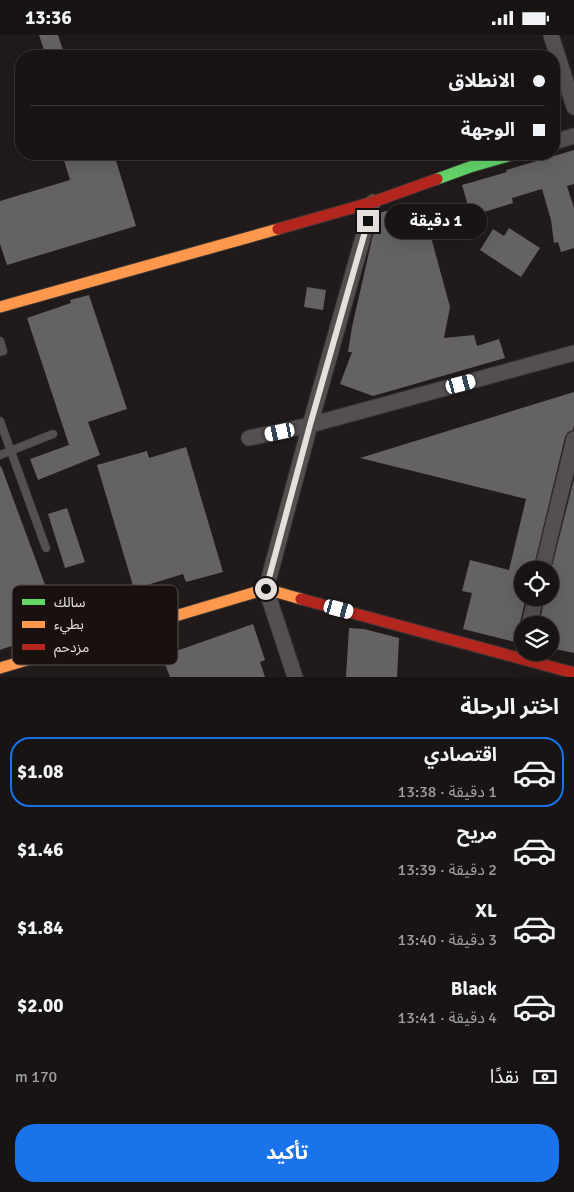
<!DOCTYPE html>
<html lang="ar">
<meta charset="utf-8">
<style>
:root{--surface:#181414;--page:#211d1d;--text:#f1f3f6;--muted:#9f9ea0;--line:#363334;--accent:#1a73e8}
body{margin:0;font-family:Signika,"Noto Sans Arabic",sans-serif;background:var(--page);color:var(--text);direction:rtl;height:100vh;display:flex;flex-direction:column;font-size:19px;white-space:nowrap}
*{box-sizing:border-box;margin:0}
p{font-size:16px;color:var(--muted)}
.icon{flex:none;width:28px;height:28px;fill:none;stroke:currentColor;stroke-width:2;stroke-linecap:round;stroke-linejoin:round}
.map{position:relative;height:642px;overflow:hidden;direction:ltr}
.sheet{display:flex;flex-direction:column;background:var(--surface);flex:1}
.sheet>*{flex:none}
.top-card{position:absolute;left:15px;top:15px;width:545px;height:110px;border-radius:20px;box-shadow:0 5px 20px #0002,0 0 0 1px var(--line);direction:rtl;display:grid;align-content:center;height:110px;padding:0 15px;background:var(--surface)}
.fabs{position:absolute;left:514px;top:526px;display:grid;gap:10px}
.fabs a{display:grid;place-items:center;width:45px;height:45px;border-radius:50%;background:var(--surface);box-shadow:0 5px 20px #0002,0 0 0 1px var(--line);font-size:25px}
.end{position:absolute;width:22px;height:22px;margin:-11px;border:6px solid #e5e0de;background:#111;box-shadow:0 0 0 2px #111}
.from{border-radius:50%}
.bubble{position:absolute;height:35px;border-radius:18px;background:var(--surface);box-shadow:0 5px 20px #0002,0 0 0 1px var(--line);font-size:16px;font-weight:700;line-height:35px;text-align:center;direction:rtl}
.car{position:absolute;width:15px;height:30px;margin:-15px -8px;border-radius:6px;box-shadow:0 0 4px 1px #0007;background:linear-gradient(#fff 24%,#345 0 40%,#fff 0 76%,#345 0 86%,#fff 0)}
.top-card b{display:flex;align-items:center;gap:18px;height:48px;font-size:19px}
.top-card b+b{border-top:1px solid var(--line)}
.top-card i{width:12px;height:12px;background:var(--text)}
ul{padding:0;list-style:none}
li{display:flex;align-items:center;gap:15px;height:70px;margin:0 10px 8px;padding:0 5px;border:2px solid transparent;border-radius:20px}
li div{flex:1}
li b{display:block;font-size:19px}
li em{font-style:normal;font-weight:700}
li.on{border-color:var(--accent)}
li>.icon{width:45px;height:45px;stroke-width:1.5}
h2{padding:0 15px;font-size:22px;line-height:60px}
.pay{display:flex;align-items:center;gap:12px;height:55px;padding:0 15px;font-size:19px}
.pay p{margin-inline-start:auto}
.button{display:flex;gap:10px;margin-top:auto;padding:10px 15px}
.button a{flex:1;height:58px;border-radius:20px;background:var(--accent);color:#fff;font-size:20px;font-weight:700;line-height:58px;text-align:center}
.status{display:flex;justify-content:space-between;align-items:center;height:35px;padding:0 25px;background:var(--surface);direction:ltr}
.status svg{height:14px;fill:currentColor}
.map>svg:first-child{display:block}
.building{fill:#656263}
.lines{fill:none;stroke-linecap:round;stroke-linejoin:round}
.lane-casing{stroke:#393534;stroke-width:9}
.street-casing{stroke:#393534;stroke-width:17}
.fast-casing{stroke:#393534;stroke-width:13}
.slow-casing{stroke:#393534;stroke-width:13}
.jam-casing{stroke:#393534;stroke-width:13}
.lane{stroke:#53504f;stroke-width:8}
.street{stroke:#53504f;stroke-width:15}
.fast{stroke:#63d668;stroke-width:11}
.slow{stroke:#ff974d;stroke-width:11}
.jam{stroke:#b3261e;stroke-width:11}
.route{stroke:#e5e0de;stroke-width:6}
.key{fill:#18110f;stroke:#564f4d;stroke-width:1}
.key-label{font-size:14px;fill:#e5e0de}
</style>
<div class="status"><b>13:36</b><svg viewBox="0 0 49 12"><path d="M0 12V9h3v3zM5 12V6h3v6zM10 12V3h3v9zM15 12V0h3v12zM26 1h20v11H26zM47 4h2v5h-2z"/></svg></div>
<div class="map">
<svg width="574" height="642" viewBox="0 0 574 642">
<rect width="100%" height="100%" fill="#201b1a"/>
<path class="building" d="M39 0H58L65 21H46Z
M574 115V149L567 151 574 173V213L561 217 558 207 554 208 551 185 542 154 512 163 513 168 471 181 462 150 507 137 506 135Z
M62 119H114L136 191 7 230 0 209V166L70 145Z
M385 176 428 191 450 272 444 303 474 300 477 311 499 304 505 323 373 361 340 349 352 317H348L352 292 372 204 380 178Z
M509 193 540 213 521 242 480 215 493 194 504 201Z
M307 252 326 255 323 275 304 272Z
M89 260 127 374 88 387 100 420 38 445 30 424 69 410 27 283 71 268 70 265Z
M574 357V390L573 395 568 397 565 402 533 535H522V562H526L520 588 522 596 519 608 463 594 472 558 462 556 470 525 509 535 526 464 360 423Z
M186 412 223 537 186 547 183 539 134 554 97 430 147 416 149 423Z
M1 431 61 593 0 615V432Z
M574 444V618L550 613V590H539L545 562H550V539Z
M67 473 85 527 65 533 48 479Z
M253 589 265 625 260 627 265 642H170L162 621Z
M349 593 364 594 399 603 397 642H346Z"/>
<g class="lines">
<g class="lane-casing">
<path id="lane" d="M0 306 3 316 0 317
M0 386 46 513
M0 420 53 399"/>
</g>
<g class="street-casing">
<path id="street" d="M551 0 574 72
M554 107 574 101
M249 403 310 390 574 318
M542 535 574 404
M529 590 536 562
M295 642 266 554 310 390 373 167"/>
</g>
<g class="fast-casing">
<path id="fast" d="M437 144 470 132 515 119"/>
</g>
<g class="slow-casing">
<path id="slow" d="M0 272 278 194
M0 633 266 554 301 564"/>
</g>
<g class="jam-casing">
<path id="jam" d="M278 194 373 167 437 144
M301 564 574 638"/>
</g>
<use href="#lane" class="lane"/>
<use href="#street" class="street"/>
<use href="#fast" class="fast"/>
<use href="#slow" class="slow"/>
<use href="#jam" class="jam"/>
</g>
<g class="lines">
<path class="route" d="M266 554 310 390 368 186"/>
</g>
<rect x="12" y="550" width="166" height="80" rx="8" class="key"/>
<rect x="22" y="564" width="23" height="6" fill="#63d668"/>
<rect x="22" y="586" width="23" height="7" fill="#ff974d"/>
<rect x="22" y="609" width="23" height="6" fill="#b3261e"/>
<g class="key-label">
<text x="54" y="572">سالك</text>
<text x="54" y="594">بطيء</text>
<text x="54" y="617">مزدحم</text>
</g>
</svg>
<div class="fabs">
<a><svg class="icon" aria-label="locate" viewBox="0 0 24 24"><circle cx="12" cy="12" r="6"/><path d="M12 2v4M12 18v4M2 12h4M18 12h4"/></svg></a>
<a><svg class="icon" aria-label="layers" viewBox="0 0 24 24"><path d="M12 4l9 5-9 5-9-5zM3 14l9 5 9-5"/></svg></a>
</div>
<i class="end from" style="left:266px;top:554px"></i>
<i class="end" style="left:368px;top:186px"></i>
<div class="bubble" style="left:385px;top:169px;width:102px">1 دقيقة</div>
<i class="car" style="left:461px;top:349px;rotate:75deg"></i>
<i class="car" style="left:280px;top:397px;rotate:258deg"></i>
<i class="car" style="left:339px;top:574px;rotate:105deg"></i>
<div class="top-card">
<b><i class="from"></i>الانطلاق</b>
<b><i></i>الوجهة</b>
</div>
</div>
<section class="sheet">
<h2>اختر الرحلة</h2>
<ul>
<li class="on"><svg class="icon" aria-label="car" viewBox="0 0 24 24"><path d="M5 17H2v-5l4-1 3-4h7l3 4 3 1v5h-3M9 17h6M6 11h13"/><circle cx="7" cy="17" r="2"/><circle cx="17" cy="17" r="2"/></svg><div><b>اقتصادي</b><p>1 دقيقة · 13:38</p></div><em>$1.08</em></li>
<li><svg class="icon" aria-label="car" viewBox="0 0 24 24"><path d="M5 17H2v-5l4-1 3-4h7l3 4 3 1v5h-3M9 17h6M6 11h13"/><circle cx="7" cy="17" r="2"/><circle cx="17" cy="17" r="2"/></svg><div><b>مريح</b><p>2 دقيقة · 13:39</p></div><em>$1.46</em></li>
<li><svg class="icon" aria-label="car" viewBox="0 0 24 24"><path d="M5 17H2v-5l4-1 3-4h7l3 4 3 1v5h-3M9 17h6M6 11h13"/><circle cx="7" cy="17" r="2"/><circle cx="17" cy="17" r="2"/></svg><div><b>XL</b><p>3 دقيقة · 13:40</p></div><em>$1.84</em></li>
<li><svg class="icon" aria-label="car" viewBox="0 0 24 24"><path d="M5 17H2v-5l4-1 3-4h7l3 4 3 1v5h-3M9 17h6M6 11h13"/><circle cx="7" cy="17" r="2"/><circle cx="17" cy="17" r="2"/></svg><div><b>Black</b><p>4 دقيقة · 13:41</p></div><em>$2.00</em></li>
</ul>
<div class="pay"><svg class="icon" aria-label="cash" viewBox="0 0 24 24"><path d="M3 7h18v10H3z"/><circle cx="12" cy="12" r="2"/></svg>نقدًا<p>170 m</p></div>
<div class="button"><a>تأكيد</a></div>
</section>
